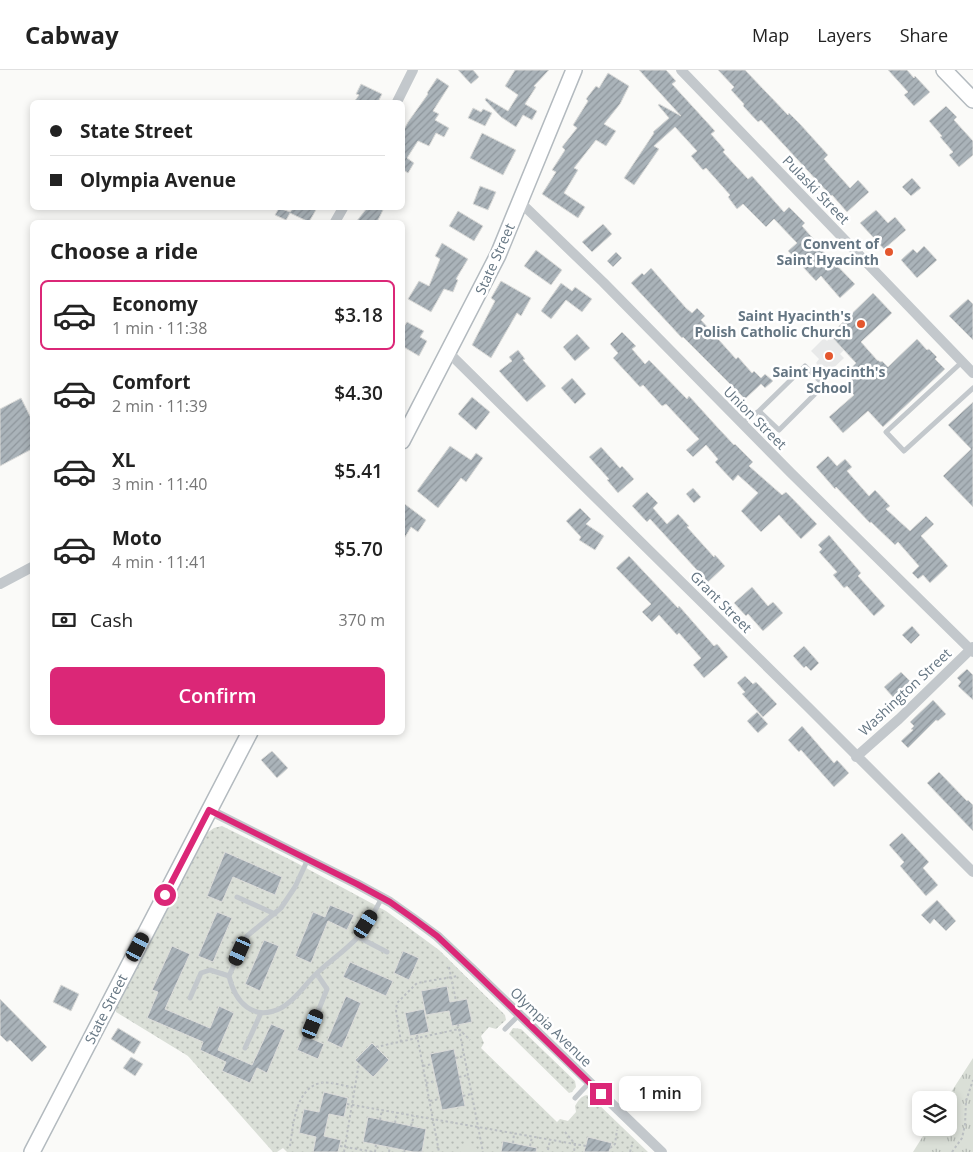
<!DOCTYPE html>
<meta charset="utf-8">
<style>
:root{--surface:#fff;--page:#f6f6f6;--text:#222;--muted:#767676;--line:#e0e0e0;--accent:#db2777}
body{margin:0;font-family:"Open Sans",sans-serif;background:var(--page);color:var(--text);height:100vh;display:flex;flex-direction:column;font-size:19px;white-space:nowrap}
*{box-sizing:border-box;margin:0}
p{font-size:16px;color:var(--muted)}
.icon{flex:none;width:28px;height:28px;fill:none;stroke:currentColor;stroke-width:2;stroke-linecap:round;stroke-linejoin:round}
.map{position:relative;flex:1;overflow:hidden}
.drawer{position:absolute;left:30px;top:150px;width:375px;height:515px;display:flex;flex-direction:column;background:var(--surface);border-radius:8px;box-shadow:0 2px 8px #0003}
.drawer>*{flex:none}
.hud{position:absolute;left:30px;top:30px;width:375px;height:110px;border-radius:8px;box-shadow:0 2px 8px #0003;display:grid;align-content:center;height:110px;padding:0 20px;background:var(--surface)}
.buttons{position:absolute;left:912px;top:1021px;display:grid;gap:10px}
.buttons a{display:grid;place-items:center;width:45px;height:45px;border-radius:8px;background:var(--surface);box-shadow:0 2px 8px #0003;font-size:25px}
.end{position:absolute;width:22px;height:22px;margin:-11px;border:6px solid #db2777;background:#fff;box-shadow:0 0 0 2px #fff}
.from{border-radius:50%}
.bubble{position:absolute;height:35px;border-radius:8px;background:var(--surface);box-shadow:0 2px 8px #0003;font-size:16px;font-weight:600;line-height:35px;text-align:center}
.car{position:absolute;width:15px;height:30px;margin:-15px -8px;border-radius:6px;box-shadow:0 0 4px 1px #0007;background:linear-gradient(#222 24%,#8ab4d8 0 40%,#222 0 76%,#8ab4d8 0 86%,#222 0)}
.hud b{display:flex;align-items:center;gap:18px;height:48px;font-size:19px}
.hud b+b{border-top:1px solid var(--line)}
.hud i{width:12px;height:12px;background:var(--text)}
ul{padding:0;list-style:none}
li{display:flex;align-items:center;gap:15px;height:70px;margin:0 10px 8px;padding:0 10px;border:2px solid transparent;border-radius:8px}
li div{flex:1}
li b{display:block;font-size:19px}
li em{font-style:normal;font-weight:600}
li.selected{border-color:var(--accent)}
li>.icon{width:45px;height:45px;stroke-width:1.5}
h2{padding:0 20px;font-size:22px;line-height:60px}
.pay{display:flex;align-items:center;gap:12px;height:55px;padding:0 20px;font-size:19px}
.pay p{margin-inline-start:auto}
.cta{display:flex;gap:10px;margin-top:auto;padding:10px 20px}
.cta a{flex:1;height:58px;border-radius:8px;background:var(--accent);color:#fff;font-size:20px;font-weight:600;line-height:58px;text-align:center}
header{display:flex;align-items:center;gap:30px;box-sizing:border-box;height:70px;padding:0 25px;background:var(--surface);border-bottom:1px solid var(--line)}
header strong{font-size:24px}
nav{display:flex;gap:28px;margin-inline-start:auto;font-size:18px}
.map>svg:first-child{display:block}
.built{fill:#e8e9e9}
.grass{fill:url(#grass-dots)}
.park{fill:url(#park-tufts)}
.building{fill:url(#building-hatch);stroke:#dcdcda}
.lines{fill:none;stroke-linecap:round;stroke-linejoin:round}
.secondary-casing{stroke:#b3babf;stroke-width:18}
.path{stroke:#bbbfc2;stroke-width:2;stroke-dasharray:2.5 2.5;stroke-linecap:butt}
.lane{stroke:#c3c8cc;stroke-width:5}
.street{stroke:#c3c8cc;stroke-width:10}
.secondary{stroke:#fff;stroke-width:15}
.route{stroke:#db2777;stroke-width:6}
.poi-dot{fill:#e4572e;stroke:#fff;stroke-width:2}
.labels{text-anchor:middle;stroke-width:5;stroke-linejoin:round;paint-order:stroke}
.street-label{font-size:14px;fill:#657683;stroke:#fff}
.poi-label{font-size:14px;font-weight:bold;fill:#657683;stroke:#fff;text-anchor:end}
</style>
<header>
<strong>Cabway</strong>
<nav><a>Map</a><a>Layers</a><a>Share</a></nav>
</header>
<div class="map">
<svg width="973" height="1082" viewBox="0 0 973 1082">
<defs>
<pattern id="grass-dots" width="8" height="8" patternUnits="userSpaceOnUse" patternTransform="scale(1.25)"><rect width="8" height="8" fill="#dadfd7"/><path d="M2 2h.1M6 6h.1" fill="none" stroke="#b4b9b4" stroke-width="1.8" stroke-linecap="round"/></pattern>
<pattern id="park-tufts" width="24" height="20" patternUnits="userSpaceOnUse" patternTransform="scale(1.25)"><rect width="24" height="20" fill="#dadfd7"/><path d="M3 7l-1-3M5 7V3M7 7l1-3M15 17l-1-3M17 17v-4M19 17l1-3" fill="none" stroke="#b4b9b4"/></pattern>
<pattern id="building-hatch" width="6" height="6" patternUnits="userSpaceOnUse" patternTransform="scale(1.25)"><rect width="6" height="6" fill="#aab3b9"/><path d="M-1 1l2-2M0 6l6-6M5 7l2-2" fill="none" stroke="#8e969c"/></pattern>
</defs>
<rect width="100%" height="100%" fill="#fafaf8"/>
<path class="built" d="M831 267 844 280 840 284 844 288 827 304 816 293 819 289 811 281 824 268 827 271Z"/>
<path class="grass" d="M222 756 293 791 386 841 439 880 505 945 506 950 496 959 489 957 481 966 484 973 481 978 557 1052 560 1049 568 1051 576 1042 575 1036C578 1031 581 1026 587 1025L595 1031 648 1082H287L283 1078 277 1082H273L188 986 116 942V938L207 763 214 758Z
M513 958 521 959 575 1011 576 1017 572 1022 569 1023 509 964Z"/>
<path class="park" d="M973 988V1082H913L928 1058H949V1030H946Z
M469 1073 474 1074 477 1079 481 1080V1082H460Z"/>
<path class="building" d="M458 0H473L479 7 471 14Z
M515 0H549L534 16 536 17 525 34 537 41 532 50 523 45 516 57 501 47 485 30 486 28 508 41 518 25 505 16Z
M639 0H666L676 11 672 14 715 61 711 64 725 80 723 82 748 109 752 106 784 142 789 137 805 153 802 156 818 174 817 175 855 214 840 228 821 206 816 211 788 181 797 173 774 149 766 157 743 134 737 139 728 127 730 125 706 98 703 100 691 86 697 81 675 57 654 76 659 79 634 115 624 108 654 63 653 62 669 48 658 35 659 34 681 46Z
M718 0H745L788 45 789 43 800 54 828 85 824 89 850 118 858 110 869 122 847 142 832 125 831 126 761 50 758 52 743 36 744 34 731 20 734 17Z
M888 0H907L914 8 915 6 930 22 914 36 904 25 908 22Z
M608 3 629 16 620 34 604 54 616 61 606 76 596 70 574 98 578 100 564 123 585 137 578 148 542 124 556 102 552 100 565 80 562 77 577 58 573 55 588 31 586 29 596 16 599 18Z
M437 8 449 16 433 41 439 44 435 50 449 58 444 67 436 63 429 76 418 71 407 88 414 93 408 103 402 99V63L408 52 428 24 427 23Z
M361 14 382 24 378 32H354L359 25 356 24Z
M946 36 957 47 954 50 973 71V85L959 97 949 85 953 82 940 67 942 66 929 51Z
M473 38 481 42 483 39 492 43 485 56 468 48Z
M482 63 516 80 503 105 470 88Z
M912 108 921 118 911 126 902 117Z
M480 116 496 122 488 140 473 134Z
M279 138 290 142 293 138H317L309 152 290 143 286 150 275 145Z
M367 138H384L377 152H356Z
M876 140 888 153 895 147 906 160 884 179 860 153Z
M458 141 483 156 474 171 449 156Z
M603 154 612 164 592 182 582 172Z
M442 173 468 189 456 209 458 210 453 222 444 219 431 242 408 229 419 211 429 216 440 189 435 186Z
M924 176 937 190 917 208 901 190 913 179 917 183Z
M536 180 562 200 551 215 524 196Z
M616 182 622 188 613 197 607 191Z
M651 198 686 238 692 243 697 238 705 246 701 250 736 289 738 287 752 303 754 301 761 308 765 304 773 311 765 318 761 314 745 329 683 267 682 268 631 213 642 203 644 205Z
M501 211 531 228 521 246 517 243 491 288 472 275 495 231 491 228Z
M561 213 572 221 575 217 592 229 582 242 566 230 551 249 541 241Z
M873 223 892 243 861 272 877 290 881 292 882 291 888 297 917 269 927 280 929 279 937 287 935 289 945 299 883 357 868 341 843 363 829 347 854 325 845 316 853 308 847 302 856 293 830 265Z
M968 229 973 234V270L949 246Z
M407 252 424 261 420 267 427 271 419 286 402 276V260Z
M622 262 636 276 632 279 645 294 649 290 687 329 689 326 719 359 734 375 735 374 753 392 749 396 782 425 786 422 817 454 801 469 779 445 761 462 741 441 758 423 738 405 733 411 715 392 718 389 706 375 693 387 686 380 699 369 666 334 662 336 643 315 640 317 613 288 618 283 610 274Z
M577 264 590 278 575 291 563 277Z
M518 280 525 289 523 290 546 316 527 332 499 301 512 291 509 287Z
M572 308 586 324 575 334 561 318Z
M472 327 490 342 476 360 458 344Z
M21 328 32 350V379L0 396V339Z
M973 332V437L943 406 971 379 948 355Z
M450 376 471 390 476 383 483 388 466 412 461 408 438 438 417 421Z
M601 377 620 398 622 396 634 409 618 423 607 410 609 409 589 387Z
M828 386 837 396 845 389 852 397 847 401 869 426 875 420 890 436 886 439 910 461 926 446 934 454 921 466 948 496 930 513 923 505 918 509 912 503 919 496 898 472 895 475 871 452 870 453 836 417 835 419 816 397Z
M693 418 701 427 694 433 686 424Z
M647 422 658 433 653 438 667 454 678 444 689 456 687 457 714 487 715 485 725 496 708 512 650 449 647 452 632 436Z
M402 432 426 450 418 462 411 457 402 472Z
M580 438 591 449 586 454 604 466 595 480 579 470 581 467 566 451Z
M829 465 861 503 858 506 885 536 874 546 847 516 844 518 833 505 837 502 819 482 822 479 818 475Z
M629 486 678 538 679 536 714 576 717 574 728 587 704 608 693 595 701 588 679 563 677 565 659 545 652 552 642 542 651 534 616 498Z
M752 517 768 536 773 532 783 543 763 561 748 544 746 546 734 533Z
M912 556 920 565 911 574 902 565Z
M804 576 819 593 811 601 806 596 804 598 793 586Z
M967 599 973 605V630L958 616 961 612 957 608Z
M901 602 910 611 893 627 884 617Z
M745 606 753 614 756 612 777 634 763 647 742 624 745 622 737 613Z
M933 630 946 644 938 651 936 650 908 678 901 671 913 660 911 659 914 656 910 652Z
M757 642 768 654 758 663 747 651Z
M802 656 834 693 837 690 849 703 834 717 801 680 799 682 788 670Z
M272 681 288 698 277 708 261 690Z
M939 702 967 731 968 730 973 735V761L927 713Z
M902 763 929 792 923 798 938 815 926 826 900 796 904 792 889 775Z
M225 782 282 807 275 825 233 807 222 832 207 826Z
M937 830 956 851 946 861 934 849 930 854 921 845Z
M330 835 354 845 347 860 328 851 311 893 295 886 313 842 325 847Z
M217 842 232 848 213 892 198 886Z
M264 870 279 876 260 921 245 914Z
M172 876 190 884 165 939 210 958 219 936 234 943 218 980 252 995 271 954 285 960 267 1003 257 998 250 1013 222 1001 226 992 200 980 203 972 147 948 158 922 152 920Z
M403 881 419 888 409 910 394 903Z
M350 892 393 911 386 926 343 907Z
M61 915 79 924 71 941 53 932Z
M447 916 450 932 467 929 472 952 452 956 449 941 426 945 421 921Z
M346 926 361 933 342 978 327 971Z
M0 929 47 977 32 992 10 970 7 972 0 965Z
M424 939 429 962 410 966 405 943Z
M118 958 141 972 134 984 111 969Z
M303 965 324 974 318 989 297 980Z
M372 973 389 990 373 1007 355 990Z
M454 979 465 1036 442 1040 430 984Z
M131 987 143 994 135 1006 123 998Z
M324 1022 348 1028 344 1047 329 1044 324 1066 341 1070 338 1082H313L316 1067 299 1063 304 1039 319 1042Z
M368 1047 426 1059 422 1082H413L363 1072Z
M588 1067 612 1073 609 1082H584Z
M503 1071 537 1078 536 1082H501Z"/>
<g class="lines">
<g class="secondary-casing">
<path id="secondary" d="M944 0 973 30
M402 371 498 185 574 0
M32 1082 250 662"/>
</g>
<path class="path" d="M449 897 456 931
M458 954 483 1082
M417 965 439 1082
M401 972 396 941 397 933 417 913 458 906
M376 977 459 959 470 970
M455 988 465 986
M423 996 432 994
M459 1007 468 1005
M426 1013 436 1011
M463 1026 471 1024
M430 1031 439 1029
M347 1034 586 1076
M380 1050 382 1040
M395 1053 397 1043
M411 1056 414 1046
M565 1062 575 1074 574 1082
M513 1073 514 1064
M290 1076C293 1057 295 1019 320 1013 330 1011 344 1016 355 1018
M340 1076 374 1082
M530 1076 532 1067
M610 1078 615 1074 617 1060
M548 1080 550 1070
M344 1082 359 993
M375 1082 376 1074
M389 1082 390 1077
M404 1082 405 1080
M630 1082 632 1075
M952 1082 962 1068 965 1055 966 1031 973 1010"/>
<path class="lane" d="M962 292 886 362 904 381 973 318
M742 353 759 341 805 296 824 315 779 360 759 341
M308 789 295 817 281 838 247 866 229 906C235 932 253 952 281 938 296 930 305 914 317 903 330 891 346 880 358 867 368 857 374 841 382 828
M237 827 275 844
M358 867 387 882
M190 928 201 903 210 900 229 906
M313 954 327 919 317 904
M505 959 519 945
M245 978 261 943
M575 1028 589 1013"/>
<path class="street" d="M681 0 973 303
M397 32 413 0
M519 131 603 212 791 403 973 582
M335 152 343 138
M449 283 807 636 973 802
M0 514 32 497
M856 687 899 649 973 577
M209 740 357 814 390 832 414 849 437 866 473 900 662 1082"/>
<use href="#secondary" class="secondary"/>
</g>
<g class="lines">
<path class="route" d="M165 825 209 740 357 814 390 832 414 849 437 866 473 900 601 1024"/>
</g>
<g class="poi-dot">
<circle cx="889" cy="182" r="5"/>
<circle cx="861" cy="254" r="5"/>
<circle cx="829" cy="286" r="5"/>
</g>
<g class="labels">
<g class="street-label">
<text transform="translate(816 120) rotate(46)" y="5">Pulaski Street</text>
<text transform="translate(495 189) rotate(-66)" y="5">State Street</text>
<text transform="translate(755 348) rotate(45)" y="5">Union Street</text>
<text transform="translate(721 532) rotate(45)" y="5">Grant Street</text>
<text transform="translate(905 622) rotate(-43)" y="5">Washington Street</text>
<text transform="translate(106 939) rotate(-63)" y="5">State Street</text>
<text transform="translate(551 957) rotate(44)" y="5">Olympia Avenue</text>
</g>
<g class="poi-label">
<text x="879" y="179">Convent of<tspan x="879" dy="16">Saint Hyacinth</tspan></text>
<text x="851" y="251">Saint Hyacinth's<tspan x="851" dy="16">Polish Catholic Church</tspan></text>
<text x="829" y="307" text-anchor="middle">Saint Hyacinth's<tspan x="829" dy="16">School</tspan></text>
</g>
</g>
</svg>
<div class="buttons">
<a><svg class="icon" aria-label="layers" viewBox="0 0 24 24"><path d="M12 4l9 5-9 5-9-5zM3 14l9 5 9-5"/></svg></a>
</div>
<i class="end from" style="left:165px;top:825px"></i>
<i class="end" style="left:601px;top:1024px"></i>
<div class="bubble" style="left:619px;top:1006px;width:82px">1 min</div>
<i class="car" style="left:366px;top:854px;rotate:32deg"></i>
<i class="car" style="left:138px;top:877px;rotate:28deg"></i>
<i class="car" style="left:240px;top:881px;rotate:204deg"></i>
<i class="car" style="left:313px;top:954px;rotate:22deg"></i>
<div class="hud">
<b><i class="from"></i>State Street</b>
<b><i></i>Olympia Avenue</b>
</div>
<section class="drawer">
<h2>Choose a ride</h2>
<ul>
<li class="selected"><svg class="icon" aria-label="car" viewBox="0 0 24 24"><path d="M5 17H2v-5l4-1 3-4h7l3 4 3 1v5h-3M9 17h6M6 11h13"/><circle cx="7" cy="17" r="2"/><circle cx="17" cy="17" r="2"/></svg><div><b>Economy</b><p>1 min · 11:38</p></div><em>$3.18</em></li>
<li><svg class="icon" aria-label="car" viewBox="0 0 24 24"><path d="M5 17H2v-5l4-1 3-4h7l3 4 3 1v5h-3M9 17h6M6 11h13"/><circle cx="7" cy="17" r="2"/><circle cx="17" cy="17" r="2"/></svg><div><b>Comfort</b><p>2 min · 11:39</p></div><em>$4.30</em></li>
<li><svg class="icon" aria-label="car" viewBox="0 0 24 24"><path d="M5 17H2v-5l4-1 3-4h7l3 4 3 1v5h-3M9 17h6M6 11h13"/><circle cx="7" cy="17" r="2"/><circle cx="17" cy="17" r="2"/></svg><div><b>XL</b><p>3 min · 11:40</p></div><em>$5.41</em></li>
<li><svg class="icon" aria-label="car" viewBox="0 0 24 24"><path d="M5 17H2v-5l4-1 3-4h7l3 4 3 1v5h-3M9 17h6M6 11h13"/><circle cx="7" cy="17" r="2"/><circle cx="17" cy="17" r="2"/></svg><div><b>Moto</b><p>4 min · 11:41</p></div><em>$5.70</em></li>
</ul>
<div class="pay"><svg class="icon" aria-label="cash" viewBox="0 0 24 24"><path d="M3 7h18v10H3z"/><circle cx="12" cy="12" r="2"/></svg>Cash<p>370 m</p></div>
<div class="cta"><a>Confirm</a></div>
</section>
</div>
